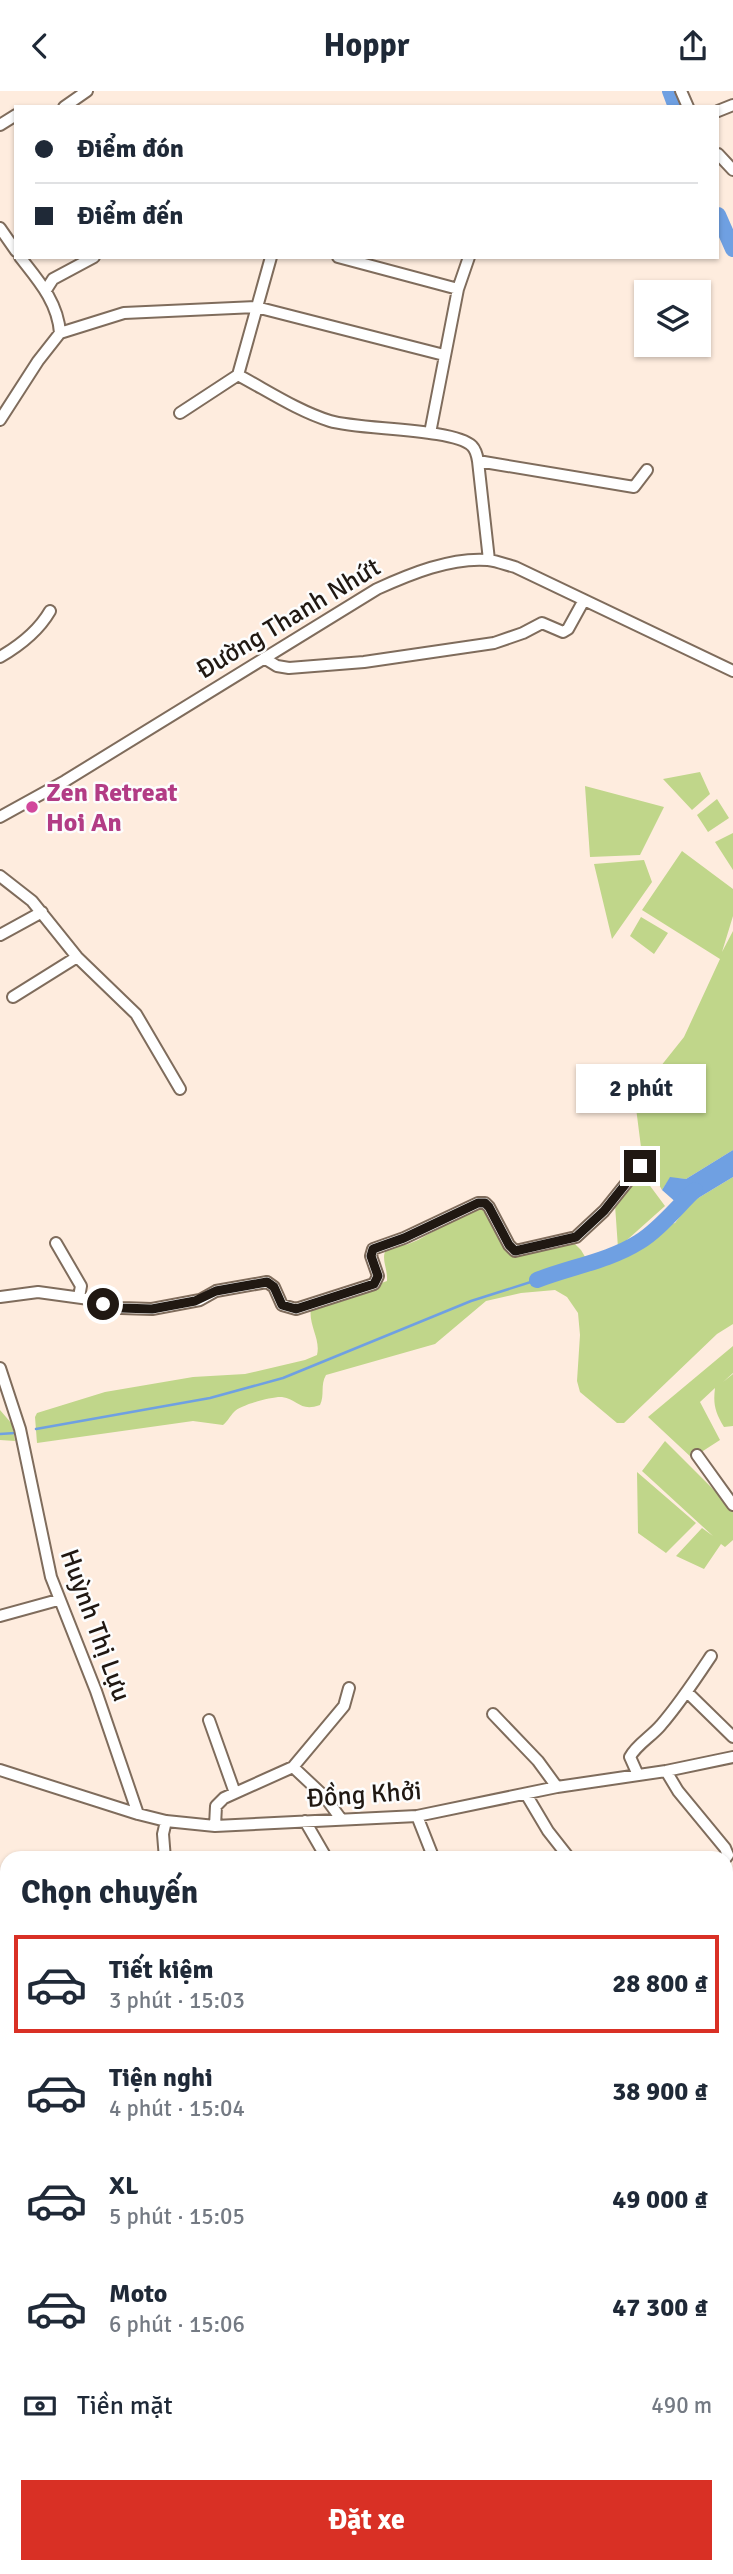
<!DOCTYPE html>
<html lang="vi">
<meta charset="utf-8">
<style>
:root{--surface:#fff;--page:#f2f2f3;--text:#1f2937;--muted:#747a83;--line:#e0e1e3;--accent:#d93025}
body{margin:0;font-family:Signika,sans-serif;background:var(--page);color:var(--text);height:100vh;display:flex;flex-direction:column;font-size:26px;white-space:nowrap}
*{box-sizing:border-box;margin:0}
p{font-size:23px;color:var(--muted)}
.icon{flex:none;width:38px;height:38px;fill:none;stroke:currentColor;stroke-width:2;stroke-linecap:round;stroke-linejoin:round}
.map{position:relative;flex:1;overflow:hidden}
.side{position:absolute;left:0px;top:1760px;width:733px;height:723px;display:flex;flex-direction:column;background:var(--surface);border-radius:21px 21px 0 0;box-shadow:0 2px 5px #0004}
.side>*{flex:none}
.banner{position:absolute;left:14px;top:14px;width:705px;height:154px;border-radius:0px;box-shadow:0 2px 5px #0004;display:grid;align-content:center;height:154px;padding:0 21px;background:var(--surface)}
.fabs{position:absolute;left:634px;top:189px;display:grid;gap:14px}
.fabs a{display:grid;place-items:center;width:77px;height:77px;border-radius:0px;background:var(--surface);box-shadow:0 2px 5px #0004;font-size:35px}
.end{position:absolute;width:32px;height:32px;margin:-16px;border:9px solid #201812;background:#fff;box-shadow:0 0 0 4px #fff}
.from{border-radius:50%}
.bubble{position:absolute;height:49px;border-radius:0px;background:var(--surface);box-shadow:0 2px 5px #0004;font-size:23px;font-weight:800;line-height:49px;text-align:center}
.banner b{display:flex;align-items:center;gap:24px;height:66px;font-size:26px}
.banner b+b{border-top:2px solid var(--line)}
.banner i{width:18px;height:18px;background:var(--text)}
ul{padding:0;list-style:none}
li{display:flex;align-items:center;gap:21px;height:98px;margin:0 14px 10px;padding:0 7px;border:4px solid transparent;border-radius:0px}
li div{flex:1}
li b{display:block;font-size:26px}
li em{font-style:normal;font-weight:800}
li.on{border-color:var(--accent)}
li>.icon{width:63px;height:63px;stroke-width:1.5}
h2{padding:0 21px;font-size:32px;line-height:84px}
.pay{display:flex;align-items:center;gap:18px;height:77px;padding:0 21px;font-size:26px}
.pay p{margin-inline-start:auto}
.action{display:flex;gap:14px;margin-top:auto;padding:14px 21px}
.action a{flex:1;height:80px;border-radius:0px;background:var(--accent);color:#fff;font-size:28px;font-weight:800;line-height:80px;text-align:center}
header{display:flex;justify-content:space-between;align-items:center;height:91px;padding:0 21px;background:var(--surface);font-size:32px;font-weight:800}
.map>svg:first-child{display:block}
.green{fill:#c0d68a}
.water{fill:#6fa0e2}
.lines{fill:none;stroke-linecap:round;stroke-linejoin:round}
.stream{stroke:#6fa0e2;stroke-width:2.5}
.river{stroke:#6fa0e2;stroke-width:16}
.minor-casing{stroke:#7f6c5c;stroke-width:14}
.minor{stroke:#fff;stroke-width:10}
.route{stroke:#201812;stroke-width:9}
.hotel-dot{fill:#d1479c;stroke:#fdfdfd;stroke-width:2.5}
.labels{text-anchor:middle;stroke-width:5;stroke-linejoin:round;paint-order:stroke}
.street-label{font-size:26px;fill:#201812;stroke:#fdfdfd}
.hotel-label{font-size:26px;font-weight:bold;fill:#b23c85;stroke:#fdfdfd;text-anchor:start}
</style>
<header><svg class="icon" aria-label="back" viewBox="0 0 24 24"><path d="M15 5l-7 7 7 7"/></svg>Hoppr<svg class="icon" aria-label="share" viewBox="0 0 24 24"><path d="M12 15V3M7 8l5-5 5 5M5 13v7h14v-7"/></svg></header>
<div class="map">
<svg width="733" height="2483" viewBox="0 0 733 2483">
<rect width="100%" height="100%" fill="#feecde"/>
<path class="green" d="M700 681 710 703 692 719 663 688Z
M585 695 664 716 640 764 590 766Z
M717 708 729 727 708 741 697 724Z
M733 742V779L715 751Z
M682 760 733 798V825L722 861 733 840V1059L686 1088 670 1087 662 1099 642 1064 636 1017 641 1000 684 946 720 868 642 819Z
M644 769 652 791 612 848 594 773Z
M641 826 668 842 654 863 630 845Z
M642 1084 665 1115 618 1157 615 1114Z
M733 1086V1233L717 1243 624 1332H617L580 1301 577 1290 580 1244 578 1222 567 1206 555 1199 521 1202 486 1210 435 1253 326 1284C320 1294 325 1304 320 1314 300 1321 299 1309 282 1306 273 1305 240 1314 234 1321 230 1325 228 1330 223 1334L193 1330 37 1352 35 1326 37 1322 105 1301 193 1286 245 1283 305 1269 317 1264C321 1248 308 1234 311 1217L387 1190C388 1175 378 1165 390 1154H406L418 1149 482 1113 515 1159 570 1148 581 1159 591 1176C618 1167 652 1160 667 1134L675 1132 690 1112Z
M733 1255V1282L723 1291 733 1283V1335L724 1336C715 1321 713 1313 715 1297L700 1311 720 1349 692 1367 648 1326Z
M0 1319 12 1333 15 1350 0 1349Z
M665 1350 733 1418V1449L725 1456 721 1453 704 1478 676 1465 702 1437 713 1445 642 1380Z
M637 1381 696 1432 666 1462 638 1442Z
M0 2284 7 2286V2468L0 2470Z
M25 2476H129L127 2483H28Z"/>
<path class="water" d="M733 1059V1086L690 1112 679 1114 662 1099 670 1086 686 1088Z
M733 1806V2361L726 2360V1830L731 1828Z
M0 1820 7 1821V2198L0 2197Z"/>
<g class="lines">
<path class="stream" d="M36 1338 210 1307 283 1287 471 1210 537 1189
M0 1343 15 1342
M516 2476 530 2483"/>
<path class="river" d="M670 0 676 16
M718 124 733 158
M537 1189C570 1176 609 1170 639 1151 658 1140 678 1115 695 1099"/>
<g class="minor-casing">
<path id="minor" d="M681 0 688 16
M64 16 87 0
M718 20 733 14
M0 34 16 24
M718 63 733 79
M0 137 16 160
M20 166C38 189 58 211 60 242
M338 166 458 198
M46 199 53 188 94 166
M238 284C268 300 298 320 330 330 359 339 453 337 472 355 476 359 477 364 478 370L489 469
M180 322 238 284 271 166
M0 329 38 270 60 242 124 222 256 216 444 264
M430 342 458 198 469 166
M478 370 634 396 647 379
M0 566C19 555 39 539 50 520
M264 567 277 575 289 577 364 571 494 552 523 542 542 532 563 541 568 538 584 509
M0 726 65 690 377 498C410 483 451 466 488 469 497 470 507 474 515 476L733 580
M0 785 32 810 77 866 136 923 180 998
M0 844 42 821
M13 906 77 866
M56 1152 81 1195 79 1206
M0 1206 38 1201 89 1208 121 1217 152 1218 200 1209 216 1200 267 1191 274 1196 282 1214 296 1218 374 1193 378 1185 371 1165 373 1158 404 1147 478 1112H485L489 1116 509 1154 515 1160 576 1146 604 1120 640 1075
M0 1277 20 1338 51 1486 96 1600 138 1723
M697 1364 733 1414
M0 1525 58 1509
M687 1601 733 1646
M493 1623 538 1670 557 1696
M209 1629 235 1702
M293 1676 325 1706 341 1728
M0 1679 138 1723 166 1730 215 1735 417 1725 557 1696 666 1680 733 1666
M666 1680 678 1700 725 1757 728 1764 725 1768
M638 1684 630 1666C636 1654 652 1645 661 1634 680 1612 695 1589 711 1565
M526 1703 548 1740 570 1768
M417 1725 434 1768
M305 1730 327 1768
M215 1735 216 1715 224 1707 293 1676 344 1615 349 1597
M165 1768 163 1743 166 1730
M0 1792 7 1793"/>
</g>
<use href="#minor" class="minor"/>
</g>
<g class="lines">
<path class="route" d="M103 1213 121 1217 152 1218 195 1210 216 1200 267 1191 274 1196 282 1214 296 1218 374 1193 378 1185 371 1165 373 1158 404 1147 478 1112H485L489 1116 509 1154 515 1160 576 1146 604 1120 640 1075"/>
</g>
<circle class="hotel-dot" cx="32" cy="716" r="7"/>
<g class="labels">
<g class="street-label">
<text transform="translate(288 527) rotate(-31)" y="9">Đường Thanh Nhứt</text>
<text transform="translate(96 1534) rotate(70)" y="9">Huỳnh Thị Lựu</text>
<text transform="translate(364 1703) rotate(-4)" y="9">Đồng Khởi</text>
</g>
<g class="hotel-label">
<text x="46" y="710">Zen Retreat<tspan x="46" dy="30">Hoi An</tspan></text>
</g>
</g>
</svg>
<div class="fabs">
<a><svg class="icon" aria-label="layers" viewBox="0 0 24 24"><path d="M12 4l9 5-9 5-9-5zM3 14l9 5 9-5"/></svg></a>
</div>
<i class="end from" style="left:103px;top:1213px"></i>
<i class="end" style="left:640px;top:1075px"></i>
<div class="bubble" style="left:576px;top:973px;width:130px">2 phút</div>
<div class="banner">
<b><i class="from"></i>Điểm đón</b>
<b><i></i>Điểm đến</b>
</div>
<section class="side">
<h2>Chọn chuyến</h2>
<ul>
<li class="on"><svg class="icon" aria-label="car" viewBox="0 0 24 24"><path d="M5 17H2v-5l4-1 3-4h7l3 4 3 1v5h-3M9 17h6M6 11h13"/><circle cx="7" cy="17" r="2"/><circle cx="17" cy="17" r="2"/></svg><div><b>Tiết kiệm</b><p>3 phút · 15:03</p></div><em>28 800 ₫</em></li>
<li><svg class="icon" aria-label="car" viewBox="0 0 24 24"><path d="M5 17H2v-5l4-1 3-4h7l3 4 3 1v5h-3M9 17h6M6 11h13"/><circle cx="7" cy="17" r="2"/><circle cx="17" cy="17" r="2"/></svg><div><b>Tiện nghi</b><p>4 phút · 15:04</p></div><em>38 900 ₫</em></li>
<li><svg class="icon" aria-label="car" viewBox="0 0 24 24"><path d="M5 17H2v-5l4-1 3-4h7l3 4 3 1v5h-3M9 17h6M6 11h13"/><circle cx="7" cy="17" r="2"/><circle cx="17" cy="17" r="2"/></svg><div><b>XL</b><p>5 phút · 15:05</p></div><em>49 000 ₫</em></li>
<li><svg class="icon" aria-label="car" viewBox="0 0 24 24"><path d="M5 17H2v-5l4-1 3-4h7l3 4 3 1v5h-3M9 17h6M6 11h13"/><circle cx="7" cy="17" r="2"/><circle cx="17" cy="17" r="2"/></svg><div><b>Moto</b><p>6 phút · 15:06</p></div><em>47 300 ₫</em></li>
</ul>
<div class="pay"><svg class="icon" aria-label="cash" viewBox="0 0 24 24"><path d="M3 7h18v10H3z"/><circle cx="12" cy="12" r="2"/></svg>Tiền mặt<p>490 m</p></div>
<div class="action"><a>Đặt xe</a></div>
</section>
</div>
